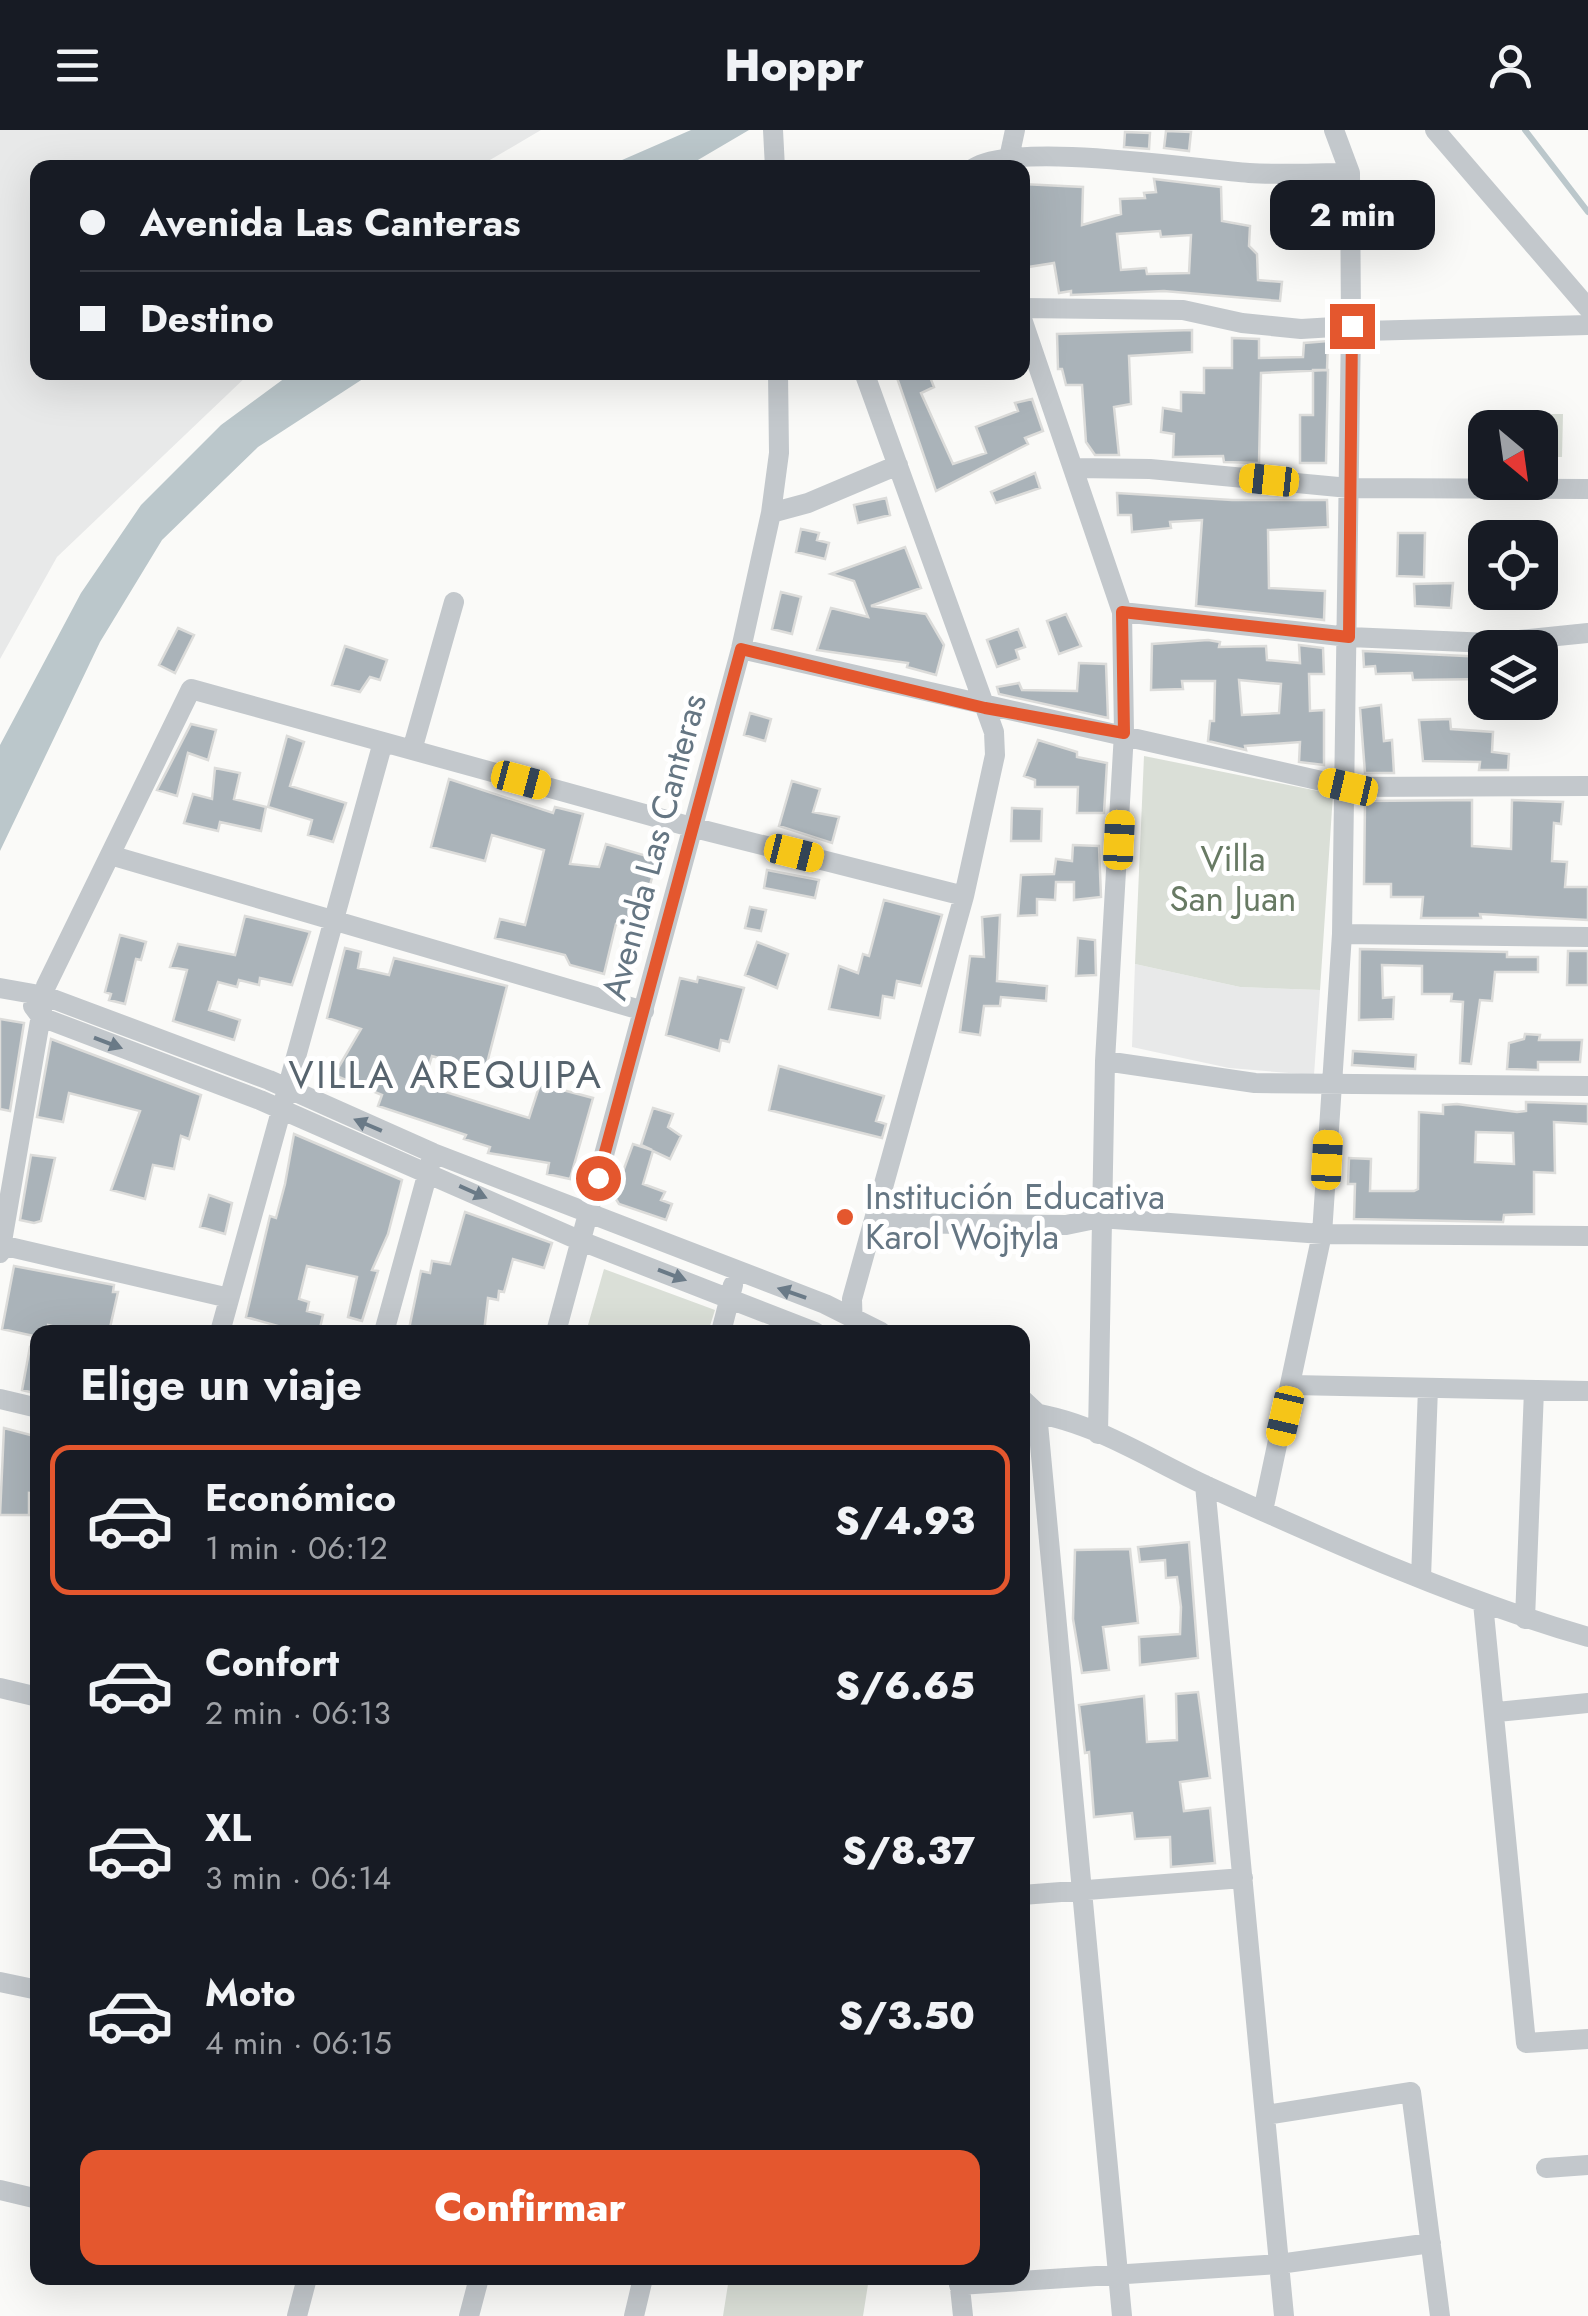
<!DOCTYPE html>
<html lang="es">
<meta charset="utf-8">
<style>
:root{--surface:#171b24;--page:#20242c;--text:#f1f3f6;--muted:#9ea1a6;--line:#363941;--accent:#e4572e}
body{margin:0;font-family:Jost,sans-serif;background:var(--page);color:var(--text);height:100vh;display:flex;flex-direction:column;font-size:38px;white-space:nowrap}
*{box-sizing:border-box;margin:0}
p{font-size:32px;color:var(--muted)}
.icon{flex:none;width:55px;height:55px;fill:none;stroke:currentColor;stroke-width:2;stroke-linecap:round;stroke-linejoin:round}
.map{position:relative;flex:1;overflow:hidden}
.details{position:absolute;left:30px;top:1195px;width:1000px;height:960px;display:flex;flex-direction:column;background:var(--surface);border-radius:20px;box-shadow:0 10px 40px #0002}
.details>*{flex:none}
.hud{position:absolute;left:30px;top:30px;width:1000px;height:220px;border-radius:20px;box-shadow:0 10px 40px #0002;display:grid;align-content:center;height:220px;padding:0 50px;background:var(--surface)}
.needle{width:65px;rotate:151deg}
.controls{position:absolute;left:1468px;top:280px;display:grid;gap:20px}
.controls a{display:grid;place-items:center;width:90px;height:90px;border-radius:20px;background:var(--surface);box-shadow:0 10px 40px #0002;font-size:50px}
.end{position:absolute;width:45px;height:45px;margin:-22px;border:12px solid #e4572e;background:#fff;box-shadow:0 0 0 5px #fff}
.from{border-radius:50%}
.bubble{position:absolute;height:70px;border-radius:20px;background:var(--surface);box-shadow:0 10px 40px #0002;font-size:32px;font-weight:800;line-height:70px;text-align:center}
.car{position:absolute;width:30px;height:60px;margin:-30px -15px;border-radius:12px;box-shadow:0 0 8px 2px #0007;background:linear-gradient(#f5c518 24%,#345 0 40%,#f5c518 0 76%,#345 0 86%,#f5c518 0)}
.hud b{display:flex;align-items:center;gap:35px;height:95px;font-size:38px}
.hud b+b{border-top:2px solid var(--line)}
.hud i{width:25px;height:25px;background:var(--text)}
ul{padding:0;list-style:none}
li{display:flex;align-items:center;gap:30px;height:150px;margin:0 20px 15px;padding:0 30px;border:5px solid transparent;border-radius:20px}
li div{flex:1}
li b{display:block;font-size:38px}
li em{font-style:normal;font-weight:800}
li.on{border-color:var(--accent)}
li>.icon{width:90px;height:90px;stroke-width:1.5}
h2{padding:0 50px;font-size:45px;line-height:120px}
.button{display:flex;gap:20px;margin-top:auto;padding:20px 50px}
.button a{flex:1;height:115px;border-radius:20px;background:var(--accent);color:#fff;font-size:40px;font-weight:800;line-height:115px;text-align:center}
header{display:flex;justify-content:space-between;align-items:center;height:130px;padding:0 50px;background:var(--surface);font-size:45px;font-weight:800}
.map>svg:first-child{display:block}
.built{fill:#e8e9e9}
.green{fill:#dadfd7}
.water{fill:#bbc7cb}
.lines{fill:none;stroke-linecap:round;stroke-linejoin:round}
.stream{stroke:#bbc7cb;stroke-width:6}
.building{fill:#aab3b9;stroke:#dcdcda;stroke-width:2.5;fill-rule:evenodd}
.minor{stroke:#c3c8cc;stroke-width:20}
.oneway{fill:#6a7a87}
.route{stroke:#e4572e;stroke-width:12}
.poi-dot{fill:#e4572e;stroke:#fff;stroke-width:4}
.labels{text-anchor:middle;stroke-width:10;stroke-linejoin:round;paint-order:stroke}
.street-label{font-size:35px;fill:#657683;stroke:#fff}
.park-label{font-size:35px;fill:#687a64;stroke:#fff}
.poi-label{font-size:35px;fill:#657683;stroke:#fff;text-anchor:start}
.neighbourhood-label{font-size:38px;letter-spacing:2.5px;fill:#57646e;stroke:#fff}
</style>
<header><svg class="icon" aria-label="menu" viewBox="0 0 24 24"><path d="M4 6h16M4 12h16M4 18h16"/></svg>Hoppr<svg class="icon" aria-label="person" viewBox="0 0 24 24"><circle cx="12" cy="8" r="4"/><path d="M4 21q1-7 8-7t8 7"/></svg></header>
<div class="map">
<svg width="1588" height="2186" viewBox="0 0 1588 2186">
<rect width="100%" height="100%" fill="#fafaf8"/>
<path class="built" d="M0 0H541L478 37 38 38V242L250 243 57 427 0 529Z
M1135 834 1240 857 1320 860 1314 945 1229 938 1132 917Z"/>
<path class="green" d="M1486 284H1563L1562 327H1540V298L1486 297Z
M1144 626 1333 664 1320 860 1240 857 1135 834Z
M604 1139 715 1180 708 1202H586Z
M729 2148H869L863 2186H723Z"/>
<path class="water" d="M691 0H749L686 37H606Z
M293 242 372 243 258 317 162 410 100 512 0 721V615L81 463 141 375 221 295Z"/>
<g class="lines">
<path class="stream" d="M1525 0 1588 82"/>
</g>
<path class="building" d="M1166 1 1191 2 1189 21 1164 18Z
M1125 2 1150 3 1149 19 1124 17Z
M1154 49 1221 57 1222 91 1250 96 1249 116 1257 124 1258 150 1282 152 1280 171 1164 161 1071 165V161L1059 163 1054 133 1022 138V54L1083 57 1082 95 1121 84 1120 69 1145 68 1144 63 1156 62ZM1160 101 1161 107 1191 105 1189 143 1147 144 1146 138 1121 140 1117 104Z
M1192 200V222L1129 226 1131 274 1114 277 1119 325H1095L1086 312 1082 255H1066L1062 239H1058L1057 204Z
M1232 208 1259 209V228L1303 227 1304 213 1328 211 1327 240 1261 243 1259 333 1224 332 1223 326 1173 327 1174 304 1161 302 1163 278 1181 281V262L1204 263V238H1232Z
M1313 240H1328L1326 333H1300V285H1313Z
M895 242H928L934 257 921 263 953 334 986 323 976 297 1018 281 1015 273 1032 269 1043 301 1025 308 1028 314 936 361Z
M1035 343 1040 358 996 373 991 362Z
M1117 363 1232 370H1327L1328 397 1268 400 1269 458 1325 461 1324 490 1196 476 1202 390 1170 392 1171 398 1132 402 1131 385H1118Z
M886 368 890 385 858 393 854 375Z
M801 399 819 403 817 410 829 413 825 429 796 422Z
M1398 403H1425L1424 447 1397 446Z
M905 417 921 458 871 476 926 484 944 515 936 545 907 537 908 533 817 520 831 478 868 487 854 451 831 444Z
M1453 453 1451 478 1415 476 1414 454Z
M781 462 801 467 792 504 772 499Z
M1066 484 1081 516 1059 524 1047 491Z
M178 498 194 505 175 543 159 535Z
M1018 499 1025 517 1016 520 1019 529 997 537 987 510Z
M1208 510 1220 512 1219 517 1266 516 1267 530 1300 533 1299 515 1323 518 1324 544H1309L1310 581 1324 580V635L1299 632 1300 612 1245 616 1246 620 1208 611 1210 591H1214L1215 551H1182L1183 559 1151 560 1152 514ZM1239 550 1281 554 1279 583 1242 585Z
M345 516 387 530 380 550 370 547 360 562 332 555Z
M1363 521 1485 527V549L1413 550 1412 543 1376 544 1375 536 1364 537Z
M1079 533 1106 534 1108 588 999 564 997 557 1019 553 1022 560 1077 561Z
M1381 575 1384 611 1392 610 1394 643H1365L1360 578Z
M750 583 771 589 765 611 744 605Z
M1450 589 1451 599 1493 602 1492 622 1509 624 1508 640H1479L1480 632 1423 631 1419 590Z
M191 594 216 600 208 630 188 623 177 666 157 660Z
M287 606 304 612 290 656 346 673 333 712 308 705 312 690 268 677Z
M1038 610 1077 622V627L1107 633 1104 683H1077L1078 657H1035V650L1024 646Z
M215 638 240 643 234 669 266 677 261 701 220 692 218 701 184 693 193 664 212 669Z
M449 649 553 683 555 677 583 684 570 734 599 737 606 714 657 729 638 800 616 794 604 844 570 835 565 825 495 808 500 789 525 795 544 720 492 705 485 731 431 717Z
M792 651 820 659 813 682 839 687 832 713 779 696Z
M1472 670V716L1511 719 1512 670 1563 672 1561 694 1554 693 1552 731 1567 732 1565 757H1588V790L1480 784 1481 788H1421L1423 767H1391V754H1364L1365 671Z
M1012 678 1042 679 1041 711H1011Z
M1073 715 1099 716 1101 767 1074 770V752H1056L1055 770 1037 769V785L1018 786 1021 745 1054 744 1056 729 1072 731Z
M767 740 819 750 815 768 764 758Z
M884 770 942 785 921 856 897 851 894 868 883 866 880 888 829 879 839 836 858 843 863 824 869 826Z
M750 777 766 780 761 801 745 798Z
M1000 785 997 851 1047 856 1046 871 1001 867 1000 876H984L980 905 960 902 970 826 984 827 982 787Z
M245 786 310 802 292 855 260 848 259 855 239 850 237 857 218 852 209 880 240 890 234 910 173 891 187 840 170 837 178 814 235 825Z
M120 805 146 812 141 830 136 829 125 874 109 870 111 864 105 862Z
M1078 808 1095 810 1096 845 1076 846Z
M757 812 788 824 777 858 745 845Z
M345 818 361 822 358 838 389 845 394 828 507 856 485 941 432 926 423 955 529 988 540 954 593 968 570 1049 547 1044 549 1033 488 1023 490 1017 464 1009 466 1005 378 976 382 965 334 945 361 899 327 888Z
M1360 819 1507 822V827H1538V842H1495L1492 871 1480 870 1471 934 1460 933 1463 872 1451 871 1452 864H1422V836L1382 835 1383 868 1394 867 1393 889 1359 890Z
M1568 821H1588V855H1567Z
M698 847 744 858 729 912 721 910 719 921 666 905 680 848 697 852Z
M0 889 24 893 10 981 0 979Z
M1525 904 1540 905 1539 910H1582L1580 932H1538V940L1507 939 1509 913 1524 909Z
M51 909 201 965 189 1009 181 1006 174 1039 153 1035 145 1069 111 1060 140 981 69 963 63 992 37 987Z
M1353 921 1416 925 1415 939 1352 935Z
M779 936 884 966 876 991 886 994 882 1008 769 980Z
M1526 972 1588 974V994L1554 992 1555 1043 1534 1042V1084L1504 1085 1503 1092 1354 1089 1355 1054H1348L1349 1028 1371 1029 1370 1061H1414L1418 1059 1419 982 1443 984V975L1457 974 1517 982 1526 981ZM1476 1002 1513 1003 1514 1034 1475 1032Z
M653 978 673 984 668 997 681 1006 670 1029 653 1021 643 1054 665 1062 661 1070 672 1074 666 1090 619 1074 614 1066 633 1014 652 1020 641 1015Z
M294 1004 402 1050 388 1104 372 1140 378 1141 362 1191 348 1187 357 1147 307 1136 299 1169 309 1172 307 1181 323 1185 319 1202H299L246 1187 270 1086 276 1088 285 1054Z
M31 1025 55 1028 41 1091 34 1093 20 1090Z
M209 1065 232 1073 225 1104 200 1097Z
M465 1082 552 1113 544 1138 513 1129 504 1162 499 1161 498 1170 488 1168 484 1202 409 1199 421 1141 430 1143 432 1131 450 1134Z
M14 1136 114 1155 113 1162H118L109 1202H74L48 1195 46 1202H38V1207L2 1199Z
M30 1217 38 1218V1264L22 1260Z
M4 1298 38 1307V1364L29 1363V1385H0Z
M1189 1412 1198 1528 1140 1535 1139 1507 1180 1504 1181 1477 1177 1447 1166 1448 1165 1430 1140 1432 1138 1417Z
M1130 1419 1138 1493 1103 1497 1109 1540 1082 1543 1073 1489 1075 1420Z
M1198 1562 1210 1648 1180 1652 1184 1681 1210 1678 1215 1733 1171 1737 1170 1707 1135 1709 1132 1683 1094 1687 1089 1622 1085 1623 1079 1575 1144 1566 1147 1612 1177 1610 1176 1564Z"/>
<g class="lines">
<path class="minor" d="M773 0 775 38
M1435 0 1588 178
M1009 28 1015 0
M974 38C1016 11 1194 39 1249 43 1282 45 1316 43 1350 43
M1022 178 1183 180 1242 193 1301 199 1351 196 1363 201 1588 195
M1022 189 1122 482 1124 603 1105 931 1098 1304
M1075 338 1150 339 1349 358 1588 359
M771 383 808 373 898 335
M1122 482 1349 507 1490 513 1588 503
M741 519 1348 657 1588 656
M412 620 454 472
M110 725 644 881
M1342 804 1588 807
M0 858 45 866 269 950 433 1023 825 1174 881 1202
M33 876 41 887 260 970 581 1111 815 1202
M1105 931 1255 953 1588 956
M876 1093 1066 1095 1100 1088 1322 1104 1588 1106
M1 1115 229 1168
M0 1123 46 856 191 559 695 698 964 766
M220 1202 383 612
M384 1202 431 1031
M556 1202 741 519 771 383 779 323 778 242
M721 1202 733 1155
M853 1202 852 1169 964 766 995 625 994 602 864 242
M1292 1255 1588 1261
M0 1269 38 1278
M1022 1269 1037 1283 1122 2186
M1024 1282C1088 1288 1150 1330 1207 1356 1331 1412 1457 1469 1588 1507
M1205 1355 1284 2186
M1263 1381 1322 1104 1342 804 1351 196 1350 43 1334 0
M1421 1448 1428 1258
M1483 1473 1526 1913 1588 1909
M1525 1489 1534 1260
M0 1558 38 1567
M1497 1582 1588 1573
M1022 1765 1243 1748
M0 1852 38 1860
M1266 1985 1411 1962 1440 2186
M1546 2038 1588 2035
M0 2060 38 2069
M959 2148 963 2186
M959 2155 1279 2134 1431 2113
M297 2186 307 2148
M469 2186 479 2148
M634 2186 643 2148"/>
</g>
<defs><path id="oneway-solid" d="M-6-.8H1V-3.2L6.5 0L1 3.2V.8H-6Z" transform="scale(2.5)"/></defs>
<g class="oneway">
<use href="#oneway-solid" transform="translate(108 913) rotate(21)"/>
<use href="#oneway-solid" transform="translate(368 995) rotate(-157)"/>
<use href="#oneway-solid" transform="translate(473 1062) rotate(24)"/>
<use href="#oneway-solid" transform="translate(672 1145) rotate(21)"/>
<use href="#oneway-solid" transform="translate(792 1163) rotate(-161)"/>
</g>
<g class="lines">
<path class="route" d="M598 1048 741 519 985 578 1124 603 1122 482 1349 507 1352 196"/>
</g>
<circle class="poi-dot" cx="845" cy="1087" r="10"/>
<g class="labels">
<g class="street-label">
<text transform="translate(654 717) rotate(-75)" y="12">Avenida Las Canteras</text>
</g>
<g class="park-label">
<text x="1233" y="741">Villa<tspan x="1233" dy="40">San Juan</tspan></text>
</g>
<g class="poi-label">
<text x="865" y="1079">Institución Educativa<tspan x="865" dy="40">Karol Wojtyla</tspan></text>
</g>
<g class="neighbourhood-label">
<text x="446" y="958">VILLA AREQUIPA</text>
</g>
</g>
</svg>
<div class="controls">
<a><svg class="needle" viewBox="-14 -14 28 28"><path d="M0-13l5 13h-10z" fill="#e53935"/><path d="M0 13l5-13h-10z" fill="#9ea1a6"/></svg></a>
<a><svg class="icon" aria-label="locate" viewBox="0 0 24 24"><circle cx="12" cy="12" r="6"/><path d="M12 2v4M12 18v4M2 12h4M18 12h4"/></svg></a>
<a><svg class="icon" aria-label="layers" viewBox="0 0 24 24"><path d="M12 4l9 5-9 5-9-5zM3 14l9 5 9-5"/></svg></a>
</div>
<i class="end from" style="left:598px;top:1048px"></i>
<i class="end" style="left:1352px;top:196px"></i>
<div class="bubble" style="left:1270px;top:50px;width:165px">2 min</div>
<i class="car" style="left:1269px;top:350px;rotate:276deg"></i>
<i class="car" style="left:521px;top:650px;rotate:105deg"></i>
<i class="car" style="left:1348px;top:657px;rotate:283deg"></i>
<i class="car" style="left:1119px;top:710px;rotate:3deg"></i>
<i class="car" style="left:794px;top:723px;rotate:104deg"></i>
<i class="car" style="left:1327px;top:1030px;rotate:3deg"></i>
<i class="car" style="left:1285px;top:1286px;rotate:193deg"></i>
<div class="hud">
<b><i class="from"></i>Avenida Las Canteras</b>
<b><i></i>Destino</b>
</div>
<section class="details">
<h2>Elige un viaje</h2>
<ul>
<li class="on"><svg class="icon" aria-label="car" viewBox="0 0 24 24"><path d="M5 17H2v-5l4-1 3-4h7l3 4 3 1v5h-3M9 17h6M6 11h13"/><circle cx="7" cy="17" r="2"/><circle cx="17" cy="17" r="2"/></svg><div><b>Económico</b><p>1 min · 06:12</p></div><em>S/4.93</em></li>
<li><svg class="icon" aria-label="car" viewBox="0 0 24 24"><path d="M5 17H2v-5l4-1 3-4h7l3 4 3 1v5h-3M9 17h6M6 11h13"/><circle cx="7" cy="17" r="2"/><circle cx="17" cy="17" r="2"/></svg><div><b>Confort</b><p>2 min · 06:13</p></div><em>S/6.65</em></li>
<li><svg class="icon" aria-label="car" viewBox="0 0 24 24"><path d="M5 17H2v-5l4-1 3-4h7l3 4 3 1v5h-3M9 17h6M6 11h13"/><circle cx="7" cy="17" r="2"/><circle cx="17" cy="17" r="2"/></svg><div><b>XL</b><p>3 min · 06:14</p></div><em>S/8.37</em></li>
<li><svg class="icon" aria-label="car" viewBox="0 0 24 24"><path d="M5 17H2v-5l4-1 3-4h7l3 4 3 1v5h-3M9 17h6M6 11h13"/><circle cx="7" cy="17" r="2"/><circle cx="17" cy="17" r="2"/></svg><div><b>Moto</b><p>4 min · 06:15</p></div><em>S/3.50</em></li>
</ul>
<div class="button"><a>Confirmar</a></div>
</section>
</div>
